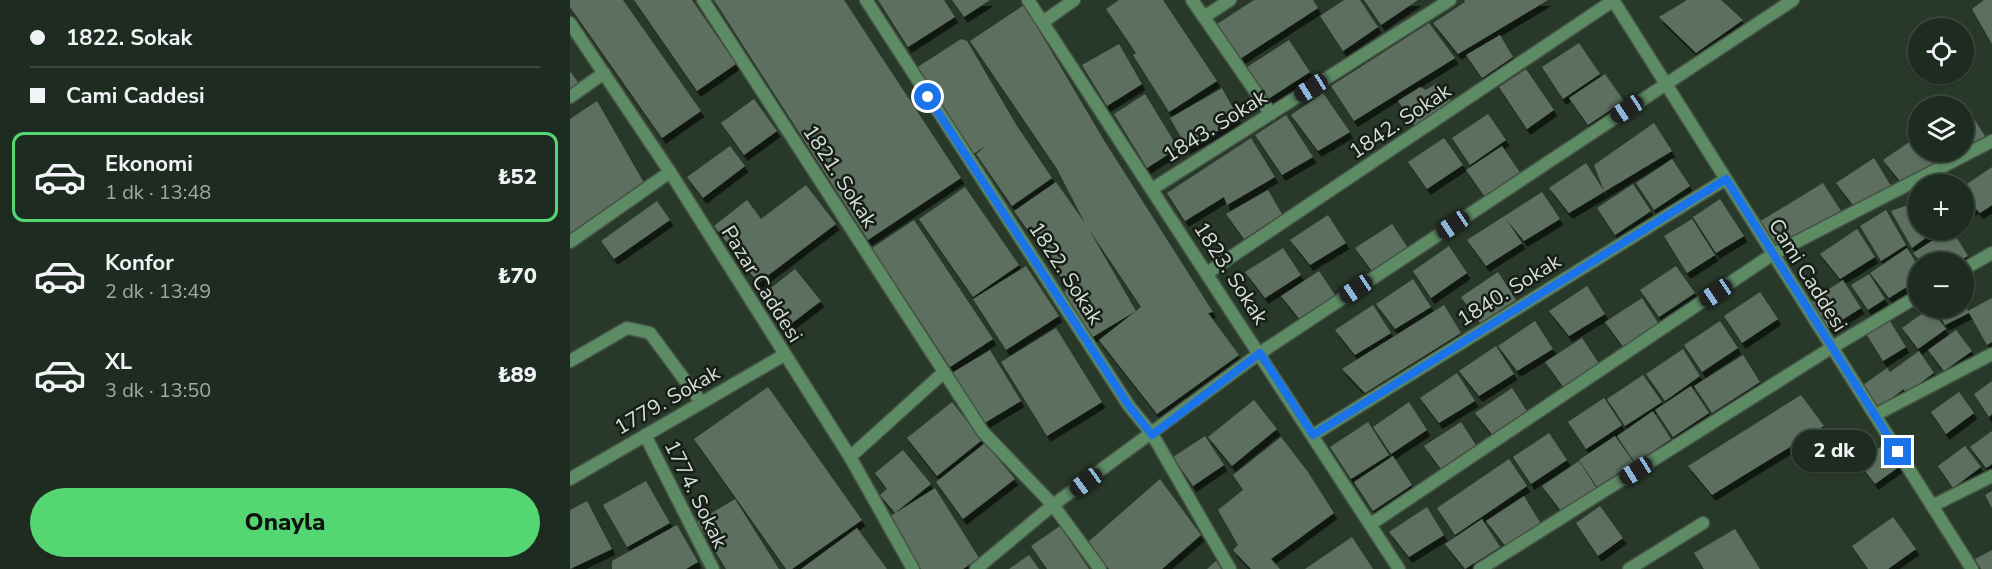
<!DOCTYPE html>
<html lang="tr">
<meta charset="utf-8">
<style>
:root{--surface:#1e2b20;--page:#2b372d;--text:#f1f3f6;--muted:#a1a7a5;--line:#3c473e;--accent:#54d672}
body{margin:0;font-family:"Nunito Sans",sans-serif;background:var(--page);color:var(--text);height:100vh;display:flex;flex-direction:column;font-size:22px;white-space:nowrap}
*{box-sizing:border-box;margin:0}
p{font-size:20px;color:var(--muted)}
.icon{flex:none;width:33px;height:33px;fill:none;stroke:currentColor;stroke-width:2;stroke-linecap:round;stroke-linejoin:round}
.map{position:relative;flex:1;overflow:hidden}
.panel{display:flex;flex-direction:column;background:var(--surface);width:570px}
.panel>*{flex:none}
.guide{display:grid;align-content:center;height:132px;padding:0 30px;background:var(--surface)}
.controls{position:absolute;left:1338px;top:18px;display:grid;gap:12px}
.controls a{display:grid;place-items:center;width:66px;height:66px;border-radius:50%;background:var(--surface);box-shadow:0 2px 4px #0004,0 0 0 2px var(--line);font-size:30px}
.end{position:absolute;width:27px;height:27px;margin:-14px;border:8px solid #1a73e8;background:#fff;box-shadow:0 0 0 3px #fff}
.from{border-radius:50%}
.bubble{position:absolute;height:42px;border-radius:21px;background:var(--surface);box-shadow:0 2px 4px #0004,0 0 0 2px var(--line);font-size:20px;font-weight:800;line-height:42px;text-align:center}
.car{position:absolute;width:18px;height:36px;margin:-18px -9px;border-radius:8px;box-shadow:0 0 4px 2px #0007;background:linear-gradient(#222 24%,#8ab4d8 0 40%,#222 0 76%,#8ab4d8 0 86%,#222 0)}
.guide b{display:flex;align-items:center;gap:21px;height:57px;font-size:22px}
.guide b+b{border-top:2px solid var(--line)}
.guide i{width:15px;height:15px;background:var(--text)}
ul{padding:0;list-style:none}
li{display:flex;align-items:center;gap:18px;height:90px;margin:0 12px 9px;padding:0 18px;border:3px solid transparent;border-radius:12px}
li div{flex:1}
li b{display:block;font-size:22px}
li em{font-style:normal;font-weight:800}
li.active{border-color:var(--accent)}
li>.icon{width:54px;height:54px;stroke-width:1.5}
.action{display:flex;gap:12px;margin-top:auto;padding:12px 30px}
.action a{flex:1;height:69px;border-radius:36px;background:var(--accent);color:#111;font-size:24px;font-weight:800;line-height:69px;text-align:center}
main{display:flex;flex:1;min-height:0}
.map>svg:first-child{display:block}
.building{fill:#5d6f5f;filter:url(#shadow)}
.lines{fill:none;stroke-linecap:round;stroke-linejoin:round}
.service-casing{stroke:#445446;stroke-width:15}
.pedestrian-casing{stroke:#445446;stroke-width:15}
.minor-casing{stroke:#445446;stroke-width:15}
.service{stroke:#5d8b64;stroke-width:12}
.pedestrian{stroke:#5d8b64;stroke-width:12}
.minor{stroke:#5d8b64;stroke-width:12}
.route{stroke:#1a73e8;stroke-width:8}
.labels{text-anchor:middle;stroke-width:5;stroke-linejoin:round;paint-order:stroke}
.street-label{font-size:21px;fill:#d5dfd6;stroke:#161e17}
</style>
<main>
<section class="panel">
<div class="guide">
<b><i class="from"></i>1822. Sokak</b>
<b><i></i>Cami Caddesi</b>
</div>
<ul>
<li class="active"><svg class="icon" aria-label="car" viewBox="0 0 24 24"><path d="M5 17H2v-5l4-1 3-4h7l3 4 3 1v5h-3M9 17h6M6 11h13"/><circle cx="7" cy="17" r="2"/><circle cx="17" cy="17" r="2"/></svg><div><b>Ekonomi</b><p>1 dk · 13:48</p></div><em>₺52</em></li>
<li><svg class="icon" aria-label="car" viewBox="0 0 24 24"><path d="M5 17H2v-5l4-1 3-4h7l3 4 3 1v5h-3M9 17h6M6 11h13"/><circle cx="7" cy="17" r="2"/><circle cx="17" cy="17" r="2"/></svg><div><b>Konfor</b><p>2 dk · 13:49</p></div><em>₺70</em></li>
<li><svg class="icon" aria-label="car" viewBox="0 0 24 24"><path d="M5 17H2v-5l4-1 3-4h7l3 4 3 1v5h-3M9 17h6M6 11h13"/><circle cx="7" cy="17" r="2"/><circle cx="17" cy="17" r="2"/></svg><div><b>XL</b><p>3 dk · 13:50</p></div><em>₺89</em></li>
</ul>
<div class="action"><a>Onayla</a></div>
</section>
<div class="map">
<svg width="1422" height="569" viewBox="0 0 1422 569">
<defs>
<filter id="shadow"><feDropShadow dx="3.5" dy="6" stdDeviation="0" flood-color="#0009"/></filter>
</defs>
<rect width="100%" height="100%" fill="#28392a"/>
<path class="building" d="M0 0H53L131 111 92 138 0 7Z
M64 0H122L166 64 127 91Z
M144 0H274L391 178 298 240Z
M308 0H374L385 17 338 47Z
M382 0H420L394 17Z
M549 0H593L647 81 599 112 563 55 566 53 536 9Z
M684 0H743L748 8 667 61 644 26Z
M774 0H790L808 27 773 51 750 16Z
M794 0H848L811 25Z
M894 0H978L888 54 863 23 895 2Z
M1117 0H1151L1173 20 1126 53 1089 17Z
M1414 0H1422V44L1402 9Z
M454 5 535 142 643 312 638 313 669 355 587 414 529 340 566 311 571 307 518 228 566 311 521 338 494 293 498 287 444 211 486 182 515 223 487 169 400 41Z
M859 23 885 58 784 121 761 86Z
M930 35 943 57 912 78 896 55Z
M391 39 397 41 447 126 482 178 442 206 406 154 417 145 399 157 343 70Z
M719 40 740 72 695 101 674 69Z
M1009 43 1030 74 993 99 972 67Z
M549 44 572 84 537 106 512 65Z
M956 69 984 110 957 129 929 87Z
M0 71 9 84 0 90Z
M1035 74 1054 101 1018 125 999 98Z
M867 83 882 102 845 126 828 101 850 87 856 90Z
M652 88 669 119 617 148 600 118Z
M753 93 780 132 748 151 721 115Z
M575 94 608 148 577 168 544 114Z
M184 99 207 131 174 155 151 123Z
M27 101 77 188 0 234V119Z
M1397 108 1415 136 1394 149V110Z
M918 114 936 140 900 165 882 138Z
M716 115 743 157 712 175 685 135Z
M1084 123 1102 151 999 213 979 188 1016 163 1034 191 1024 165Z
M1348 136V152H1361L1368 163 1333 185 1313 160Z
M681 138 705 177 657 205 654 197 615 221 597 193Z
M874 138 893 165 857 189 838 162Z
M160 146 175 166 133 198 117 177Z
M932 146 951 174 915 197 896 170Z
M1374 152H1390L1379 158Z
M1304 158 1321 186 1286 209 1266 183Z
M1102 159 1120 186 1084 210 1066 183Z
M1422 167V205L1410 213 1405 208 1394 215V194L1401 202 1394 192V186Z
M1253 183 1271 211 1206 248 1189 222Z
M1063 184 1081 211 1045 235 1027 208Z
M236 185 266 224 188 283 144 226 177 200 191 219Z
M395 187 449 265 403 297 349 219Z
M698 190 712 214 674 239 656 214Z
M972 192 990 219 954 241 936 219 952 243 916 266 897 240Z
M1150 199 1174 236 1146 253 1123 217Z
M87 201 100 220 44 259 31 241Z
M1346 202 1348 206V230L1365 231 1342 248 1321 211Z
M1316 210 1336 245 1311 261 1290 226Z
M758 215 776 243 740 265 720 240Z
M1122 219 1145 255 1117 273 1094 236Z
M344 220 423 339 380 367 302 248Z
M822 224 840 251 804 274 785 248Z
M1287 229 1305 257 1270 279 1250 254Z
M1379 230H1382L1398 256 1388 262H1351L1343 253Z
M879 246 897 273 861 298 843 271Z
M713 248 731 275 695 298 675 272Z
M1337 248 1348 266V280L1319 298 1300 273Z
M456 266 489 316 436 350 403 299Z
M1106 266 1125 293 1089 317 1070 290Z
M225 269 251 301 217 327 192 295Z
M749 271 767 298 731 321 711 296Z
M928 272 946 300 910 323 891 297Z
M1299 274 1315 299 1298 310 1281 285Z
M843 279 861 307 825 329 806 304Z
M1273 280 1291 308 1256 330 1236 304Z
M1017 286 1035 314 999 336 979 311Z
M1190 292 1208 319 1172 343 1154 316Z
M1072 298 1090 326 1054 348 1035 322Z
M1422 298V342L1417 345 1398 311Z
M1394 303 1399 313 1375 325 1366 308H1394Z
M803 305 821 333 785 355 765 330Z
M874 305 891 333 795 393 772 369Z
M1360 308 1376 329 1348 349 1332 328Z
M1318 318 1336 347 1313 361 1295 332Z
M965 321 983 349 947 371 928 346Z
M1150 321 1168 348 1132 372 1114 345Z
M486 328 532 402 477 436 431 362Z
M1386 330 1402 351 1374 371 1358 350Z
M1012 338 1030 365 994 388 975 362Z
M926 346 944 374 909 396 889 371Z
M1113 349 1130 376 1095 401 1076 374Z
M420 350 451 401 413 424 382 373Z
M1349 351 1364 373 1336 393 1334 389 1305 410 1289 388 1317 368 1320 372Z
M1173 355 1190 382 1142 413 1124 386Z
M887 373 905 401 869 423 850 398Z
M1073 375 1092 402 1055 426 1037 399Z
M1422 381V414L1419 417 1404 394Z
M1121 386 1139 413 1103 437 1085 410Z
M198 387 292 520 222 569H216L124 439Z
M942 388 960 416 925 438 905 413Z
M1389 392 1404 413 1376 434 1361 412Z
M1231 395 1254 426 1142 495 1118 466Z
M1034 398 1052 425 1016 449 998 422Z
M684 400 707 429 662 466 638 437Z
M382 402 412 440 367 476 337 438Z
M839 402 857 430 821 454 803 427Z
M1083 411 1101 439 1065 463 1047 436Z
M798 422 819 455 781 479 760 447Z
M891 422 909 450 873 472 854 446Z
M1422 431V464L1416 468 1400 447Z
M979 433 997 460 961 484 943 457Z
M635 436 654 465 623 486 603 457Z
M1045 436 1064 463 1027 487 1009 460Z
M711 437 738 472 764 513 701 559 710 569H681L663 550 668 545 648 510 673 490 663 475Z
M1317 442 1333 464 1305 484 1289 463Z
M415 443 445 479 393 519 366 482Z
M1395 446 1411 467 1383 488 1368 466Z
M333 450 361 484 325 513 310 495 317 489 305 473Z
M823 456 842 485 803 511 784 482Z
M939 459 957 486 885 535 867 508Z
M1009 461 1027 489 991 511 972 486Z
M590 479 631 535 592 569H539L517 543Z
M76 481 100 523 57 547 33 505Z
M365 488 409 558 393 569H351L319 517Z
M1422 491V508L1415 495Z
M954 496 971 524 936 547 916 521Z
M165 499 209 569H156L127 522Z
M17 501 42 549 0 569V510Z
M1030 506 1053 538 1028 556 1006 523Z
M857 507 874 535 839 557 819 532Z
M1323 517 1346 549 1318 569H1298L1282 546Z
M912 519 930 547 895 569 875 544Z
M107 525 128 562 116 569H42V561Z
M490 526 519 569H477L461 546Z
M287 528 317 569H231Z
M1165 529 1190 569H1134L1124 553Z
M782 537 803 569H735Z
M1422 550V569H1411L1405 559Z
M459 555 469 569H439Z
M646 561 651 569H637Z"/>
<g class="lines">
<g class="service-casing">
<path id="service" d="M1059 569 1133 523"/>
</g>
<g class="pedestrian-casing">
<path id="pedestrian" d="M0 23 100 172 280 457 343 569"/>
</g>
<g class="minor-casing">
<path id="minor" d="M133 0 413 432 483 505 530 569
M296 0 559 406 582 434 660 569
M458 0 829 569
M622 0 701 114
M1043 0 1402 569
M634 17 660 0
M473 22 504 0
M0 97 34 73
M582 189 880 0
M0 242 100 172
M1394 269 1422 253
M637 273 1044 0
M0 361 57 328 80 333 131 402
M1305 415 1422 354
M75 435 143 569
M743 435 1156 179
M280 457 373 373
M0 479 214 355
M1362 506 1422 476
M801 524 1203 254 1422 141
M406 569 483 505 690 353 1223 0
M910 569 1261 348 1348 296"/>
</g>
<use href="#service" class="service"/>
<use href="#pedestrian" class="pedestrian"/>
<use href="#minor" class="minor"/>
</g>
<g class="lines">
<path class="route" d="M358 97 559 406 582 435 690 353 743 435 1156 179 1328 452"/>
</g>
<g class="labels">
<g class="street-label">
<text transform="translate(830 121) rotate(-34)" y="7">1842. Sokak</text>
<text transform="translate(645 126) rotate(-32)" y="7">1843. Sokak</text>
<text transform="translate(270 176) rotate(57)" y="7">1821. Sokak</text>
<text transform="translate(496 273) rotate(57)" y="7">1822. Sokak</text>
<text transform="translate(661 273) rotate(57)" y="7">1823. Sokak</text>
<text transform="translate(1238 275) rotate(58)" y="7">Cami Caddesi</text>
<text transform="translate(192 284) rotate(58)" y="7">Pazar Caddesi</text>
<text transform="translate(939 290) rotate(-32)" y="7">1840. Sokak</text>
<text transform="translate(97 400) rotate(-30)" y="7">1779. Sokak</text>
<text transform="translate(126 494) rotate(64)" y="7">1774. Sokak</text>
</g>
</g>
</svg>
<div class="controls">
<a><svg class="icon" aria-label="locate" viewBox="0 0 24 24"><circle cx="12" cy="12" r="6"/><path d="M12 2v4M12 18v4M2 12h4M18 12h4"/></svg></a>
<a><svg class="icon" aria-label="layers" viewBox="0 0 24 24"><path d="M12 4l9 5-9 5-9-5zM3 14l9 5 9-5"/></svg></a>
<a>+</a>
<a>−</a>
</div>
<i class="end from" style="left:358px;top:97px"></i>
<i class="end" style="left:1328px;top:452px"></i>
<div class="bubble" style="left:1222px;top:430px;width:84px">2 dk</div>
<i class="car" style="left:741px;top:88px;rotate:238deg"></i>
<i class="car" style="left:1057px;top:109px;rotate:237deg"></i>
<i class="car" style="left:883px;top:225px;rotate:236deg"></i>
<i class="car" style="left:786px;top:289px;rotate:236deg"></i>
<i class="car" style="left:1146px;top:293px;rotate:236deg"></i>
<i class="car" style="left:1066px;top:471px;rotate:238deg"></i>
<i class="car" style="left:516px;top:482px;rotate:234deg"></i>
</div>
</main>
